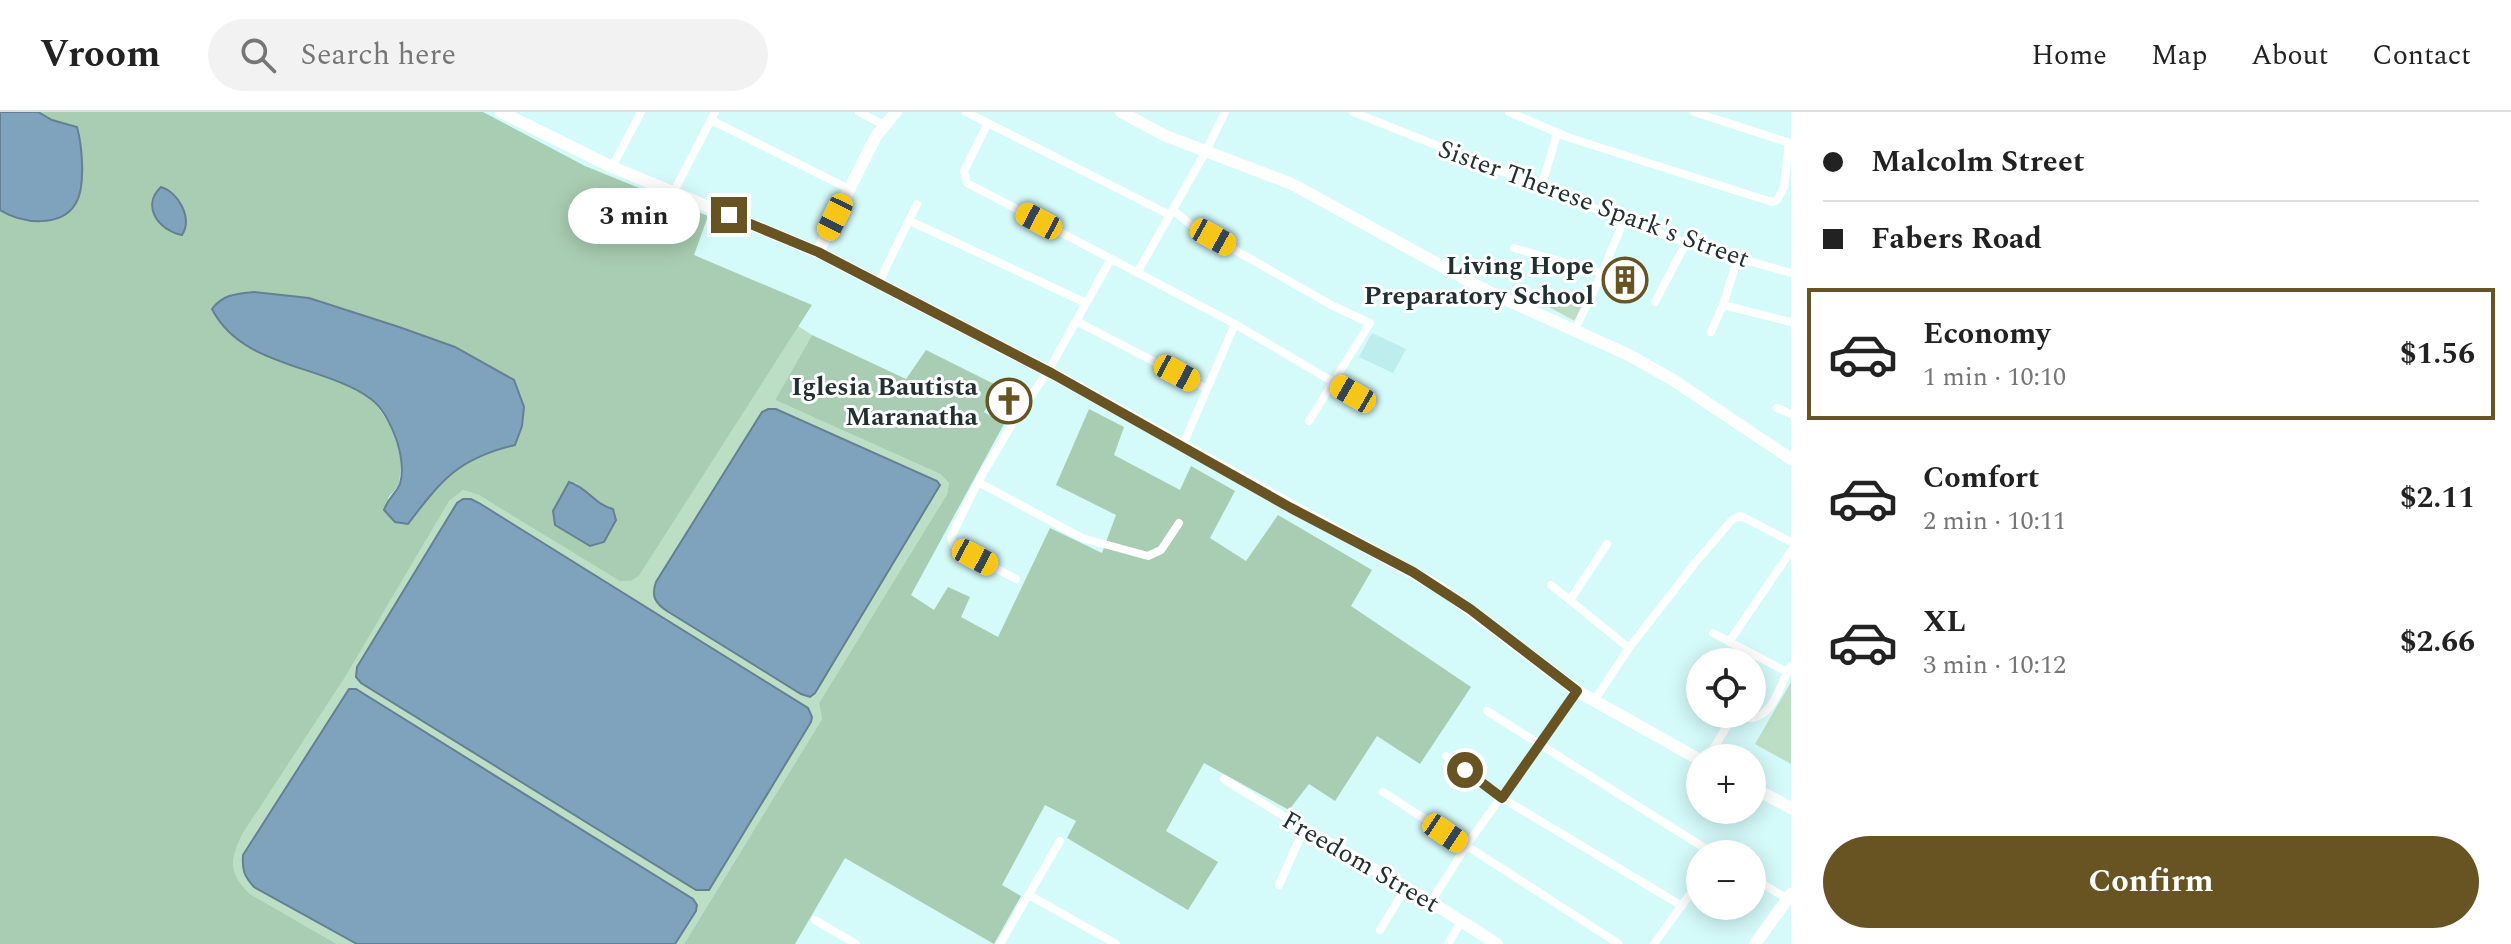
<!DOCTYPE html>
<meta charset="utf-8">
<style>
:root{--surface:#fff;--page:#f2f2f2;--text:#222;--muted:#767676;--line:#e0e0e0;--accent:#685322}
body{margin:0;font-family:Spectral,serif;background:var(--page);color:var(--text);height:100vh;display:flex;flex-direction:column;font-size:30px;white-space:nowrap}
*{box-sizing:border-box;margin:0}
p{font-size:26px;color:var(--muted)}
.icon{flex:none;width:44px;height:44px;fill:none;stroke:currentColor;stroke-width:2;stroke-linecap:round;stroke-linejoin:round}
.map{position:relative;flex:1;overflow:hidden}
.panel{display:flex;flex-direction:column;background:var(--surface);width:720px}
.panel>*{flex:none}
.banner{display:grid;align-content:center;height:176px;padding:0 32px;background:var(--surface)}
.buttons{position:absolute;left:1686px;top:536px;display:grid;gap:16px}
.buttons a{display:grid;place-items:center;width:80px;height:80px;border-radius:50%;background:var(--surface);box-shadow:0 4px 20px #0003;font-size:40px}
.end{position:absolute;width:36px;height:36px;margin:-18px;border:10px solid #685322;background:#fff;box-shadow:0 0 0 4px #fff}
.from{border-radius:50%}
.bubble{position:absolute;height:56px;border-radius:28px;background:var(--surface);box-shadow:0 4px 20px #0003;font-size:26px;font-weight:700;line-height:56px;text-align:center}
.car{position:absolute;width:24px;height:48px;margin:-24px -12px;border-radius:10px;box-shadow:0 0 6px 2px #0007;background:linear-gradient(#f5c518 24%,#345 0 40%,#f5c518 0 76%,#345 0 86%,#f5c518 0)}
.banner b{display:flex;align-items:center;gap:28px;height:76px;font-size:30px}
.banner b+b{border-top:2px solid var(--line)}
.banner i{width:20px;height:20px;background:var(--text)}
ul{padding:0;list-style:none}
li{display:flex;align-items:center;gap:24px;height:132px;margin:0 16px 12px;padding:0 16px;border:4px solid transparent;border-radius:0px}
li div{flex:1}
li b{display:block;font-size:30px}
li em{font-style:normal;font-weight:700}
li.selected{border-color:var(--accent)}
li>.icon{width:72px;height:72px;stroke-width:1.5}
.cta{display:flex;gap:16px;margin-top:auto;padding:16px 32px}
.cta a{flex:1;height:92px;border-radius:48px;background:var(--accent);color:#fff;font-size:32px;font-weight:700;line-height:92px;text-align:center}
header{display:flex;align-items:center;gap:48px;box-sizing:border-box;height:112px;padding:0 40px;background:var(--surface);border-bottom:2px solid var(--line)}
header strong{font-size:38px}
nav{display:flex;gap:44px;margin-inline-start:auto;font-size:28px}
.search{width:560px;height:72px;background:var(--page);display:flex;align-items:center;gap:20px;box-sizing:border-box;padding:0 28px;border-radius:44px;color:var(--muted);font-size:30px}
main{display:flex;flex:1;min-height:0}
.map>svg:first-child{display:block}
.built{fill:#beeded}
.green{fill:#bcdec5;fill-rule:evenodd}
.forest{fill:#a9cdb2;fill-rule:evenodd}
.water{fill:#80a3bd;stroke:#648093;stroke-width:2}
.lines{fill:none;stroke-linecap:round;stroke-linejoin:round}
.street{stroke:#fff;stroke-width:8}
.secondary{stroke:#fff;stroke-width:12}
.route{stroke:#685322;stroke-width:10}
.labels{text-anchor:middle;stroke-width:6;stroke-linejoin:round;paint-order:stroke}
.street-label{font-size:26px;fill:#213030;stroke:#fff}
.poi-label{font-size:26px;font-weight:bold;fill:#213030;stroke:#fff;text-anchor:end}
</style>
<header>
<strong>Vroom</strong>
<div class="search"><svg class="icon" aria-label="search" viewBox="0 0 24 24"><circle cx="10" cy="10" r="6"/><path d="M15 15l6 6"/></svg>Search here</div>
<nav><a>Home</a><a>Map</a><a>About</a><a>Contact</a></nav>
</header>
<main>
<div class="map">
<svg width="1791" height="832" viewBox="0 0 1791 832">
<rect width="100%" height="100%" fill="#d5fafa"/>
<path class="built" d="M1372 221 1406 237 1393 261 1359 245Z"/>
<path class="green" d="M1554 178 1584 194 1575 209 1545 193Z
M798 214 812 223 775 288 940 362 949 371 947 382 819 591 822 607 684 832H675L696 799 349 577 243 743 254 775 357 832H337L250 782C228 760 230 748 243 721L449 388 463 378 479 383 631 469 639 464ZM768 297H776L937 369 801 582 657 492 656 470 762 300ZM463 387H471L479 391 808 596 811 610 709 778H696L361 571 457 391Z
M1791 570V652L1755 632Z"/>
<path class="forest" d="M38 0H483L585 54 708 104 694 143 812 193 639 464 631 469H620L479 383 463 378 449 389 345 565 243 721C230 748 228 760 250 782L337 832H0V98L11 105 52 8ZM254 180 309 186 399 215 515 333C457 347 443 366 408 412L388 386 399 373 402 344 391 314 373 288 330 265 285 251 219 189 232 182ZM569 370 576 371 602 394 569 421 555 413Z
M812 223 906 267 926 238 998 274 984 300 1004 312 911 483 934 498 948 475 970 485 961 505 998 525 1050 416 1102 441 1116 403 1056 373 1089 297 1124 315 1114 343 1180 378 1191 354 1235 379 1210 426 1246 449 1278 403 1372 458 1351 494 1471 575 1420 652 1377 624 1335 689 1309 672 1289 698 1204 651 1166 719 1218 750 1188 798 1067 726 1076 709 1045 693 1002 773 1021 784 994 832 845 746 795 832H684L822 607 819 591 947 382 949 371 940 362 775 288Z"/>
<path class="water" d="M0 0H38L52 8 77 15C82 33 86 74 76 91 61 117 21 111 0 98Z
M161 75C178 80 193 106 182 123 158 118 141 94 161 75Z
M254 180 309 186 399 215 455 235 514 268 524 295 522 314 515 333C459 346 442 367 408 412L395 410 384 398C388 386 397 380 400 372 404 358 401 342 397 329 392 315 383 296 371 287 323 252 242 256 212 197 223 182 236 182 254 180Z
M768 297H776L937 369 940 373 815 581 810 585 801 582 667 499C655 491 651 484 656 470L762 300Z
M569 370C587 375 595 393 613 397L616 408 604 430 590 434 555 413 553 399Z
M463 387H471L479 391 808 596 812 605 811 610 709 778H696L361 571 356 565 357 555 457 391Z
M349 577H356L693 787 697 793 696 799 675 832H357L254 775C244 764 242 758 243 743Z"/>
<g class="lines">
<path class="street" d="M859 0 884 13
M966 0 1170 103
M1353 0 1624 108 1686 131 1791 161
M1509 0 1570 26 1772 90 1777 88 1784 75 1789 30
M1694 0 1790 31
M711 8 849 77
M988 11 964 59 967 71 1235 212 1372 293
M612 55 641 0
M1541 76 1557 22
M673 81 715 0
M1173 98 1191 113 1333 194 1370 211 1309 309
M910 109 1086 191
M1514 136 1602 161
M1137 161 1206 39 1225 0
M878 172 917 92
M1655 190 1686 131
M1723 193 1791 210
M1076 209 1207 277
M1574 219 1599 168 1624 108
M1711 220 1723 193 1738 146
M1777 296 1791 302
M1182 335 1235 212
M978 370 1082 426 1148 444 1161 438 1179 411
M1016 467 954 434 951 425 978 370 1014 309 1048 259 1111 147
M1551 473 1629 536
M1570 488 1607 432
M1713 521 1787 560
M1729 530 1791 439
M1594 589 1629 536 1695 451 1732 408 1740 404 1745 406 1791 430
M1487 599 1714 742
M1744 602 1751 606C1775 604 1780 570 1791 554
M1446 644 1502 686 1682 794
M1708 646 1734 602
M1224 667 1304 717 1279 773
M1383 680 1619 832
M1752 765 1787 787
M1029 783 1116 832
M1431 790 1466 734 1577 579
M815 808 856 832
M1380 818 1406 775
M1000 832 1060 729
M1448 832 1462 808
M1654 832 1700 768"/>
<path class="secondary" d="M501 0 612 55 818 140 1061 266 1442 477 1577 579 1700 648
M1121 0 1166 24 1292 72 1487 179 1629 243 1673 268 1791 347
M818 140 876 24 896 0
M1752 675 1791 696
M1304 717 1431 790 1497 832
M1755 832 1791 782"/>
</g>
<g class="lines">
<path class="route" d="M729 103 818 140 1053 262 1291 396 1413 460 1470 497 1577 579 1502 686 1465 658"/>
</g>
<defs>
<g id="building-ring" transform="scale(2.3)"><circle r="9.5" fill="#fff" stroke="#685322" stroke-width="1.5"/><path d="M-4-6H4V6H1V3H-1V6H-4ZM-2.5-4.3h1.7v1.8h-1.7ZM.8-4.3h1.7v1.8H.8ZM-2.5-1h1.7V.8h-1.7ZM.8-1h1.7V.8H.8Z" fill="#685322"/></g>
<g id="church-ring" transform="scale(2.3)"><circle r="9.5" fill="#fff" stroke="#685322" stroke-width="1.5"/><path d="M-1.2-6h2.4v3.5h3.3v2.4h-3.3V6h-2.4V-.1h-3.3v-2.4h3.3Z" fill="#685322"/></g>
</defs>
<g fill-rule="evenodd">
<use href="#building-ring" x="1625" y="168"/>
<use href="#church-ring" x="1009" y="289"/>
</g>
<g class="labels">
<g class="street-label">
<text transform="translate(1594 91) rotate(20)" y="9">Sister Therese Spark's Street</text>
<text transform="translate(1361 749) rotate(30)" y="9">Freedom Street</text>
</g>
<g class="poi-label">
<text x="1594" y="162">Living Hope<tspan x="1594" dy="30">Preparatory School</tspan></text>
<text x="978" y="283">Iglesia Bautista<tspan x="978" dy="30">Maranatha</tspan></text>
</g>
</g>
</svg>
<div class="buttons">
<a><svg class="icon" aria-label="locate" viewBox="0 0 24 24"><circle cx="12" cy="12" r="6"/><path d="M12 2v4M12 18v4M2 12h4M18 12h4"/></svg></a>
<a>+</a>
<a>−</a>
</div>
<i class="end from" style="left:1465px;top:658px"></i>
<i class="end" style="left:729px;top:103px"></i>
<div class="bubble" style="left:568px;top:76px;width:132px">3 min</div>
<i class="car" style="left:835px;top:105px;rotate:206deg"></i>
<i class="car" style="left:1039px;top:109px;rotate:298deg"></i>
<i class="car" style="left:1213px;top:125px;rotate:119deg"></i>
<i class="car" style="left:1177px;top:261px;rotate:118deg"></i>
<i class="car" style="left:1353px;top:282px;rotate:300deg"></i>
<i class="car" style="left:975px;top:445px;rotate:118deg"></i>
<i class="car" style="left:1445px;top:721px;rotate:124deg"></i>
</div>
<section class="panel">
<div class="banner">
<b><i class="from"></i>Malcolm Street</b>
<b><i></i>Fabers Road</b>
</div>
<ul>
<li class="selected"><svg class="icon" aria-label="car" viewBox="0 0 24 24"><path d="M5 17H2v-5l4-1 3-4h7l3 4 3 1v5h-3M9 17h6M6 11h13"/><circle cx="7" cy="17" r="2"/><circle cx="17" cy="17" r="2"/></svg><div><b>Economy</b><p>1 min · 10:10</p></div><em>$1.56</em></li>
<li><svg class="icon" aria-label="car" viewBox="0 0 24 24"><path d="M5 17H2v-5l4-1 3-4h7l3 4 3 1v5h-3M9 17h6M6 11h13"/><circle cx="7" cy="17" r="2"/><circle cx="17" cy="17" r="2"/></svg><div><b>Comfort</b><p>2 min · 10:11</p></div><em>$2.11</em></li>
<li><svg class="icon" aria-label="car" viewBox="0 0 24 24"><path d="M5 17H2v-5l4-1 3-4h7l3 4 3 1v5h-3M9 17h6M6 11h13"/><circle cx="7" cy="17" r="2"/><circle cx="17" cy="17" r="2"/></svg><div><b>XL</b><p>3 min · 10:12</p></div><em>$2.66</em></li>
</ul>
<div class="cta"><a>Confirm</a></div>
</section>
</main>
